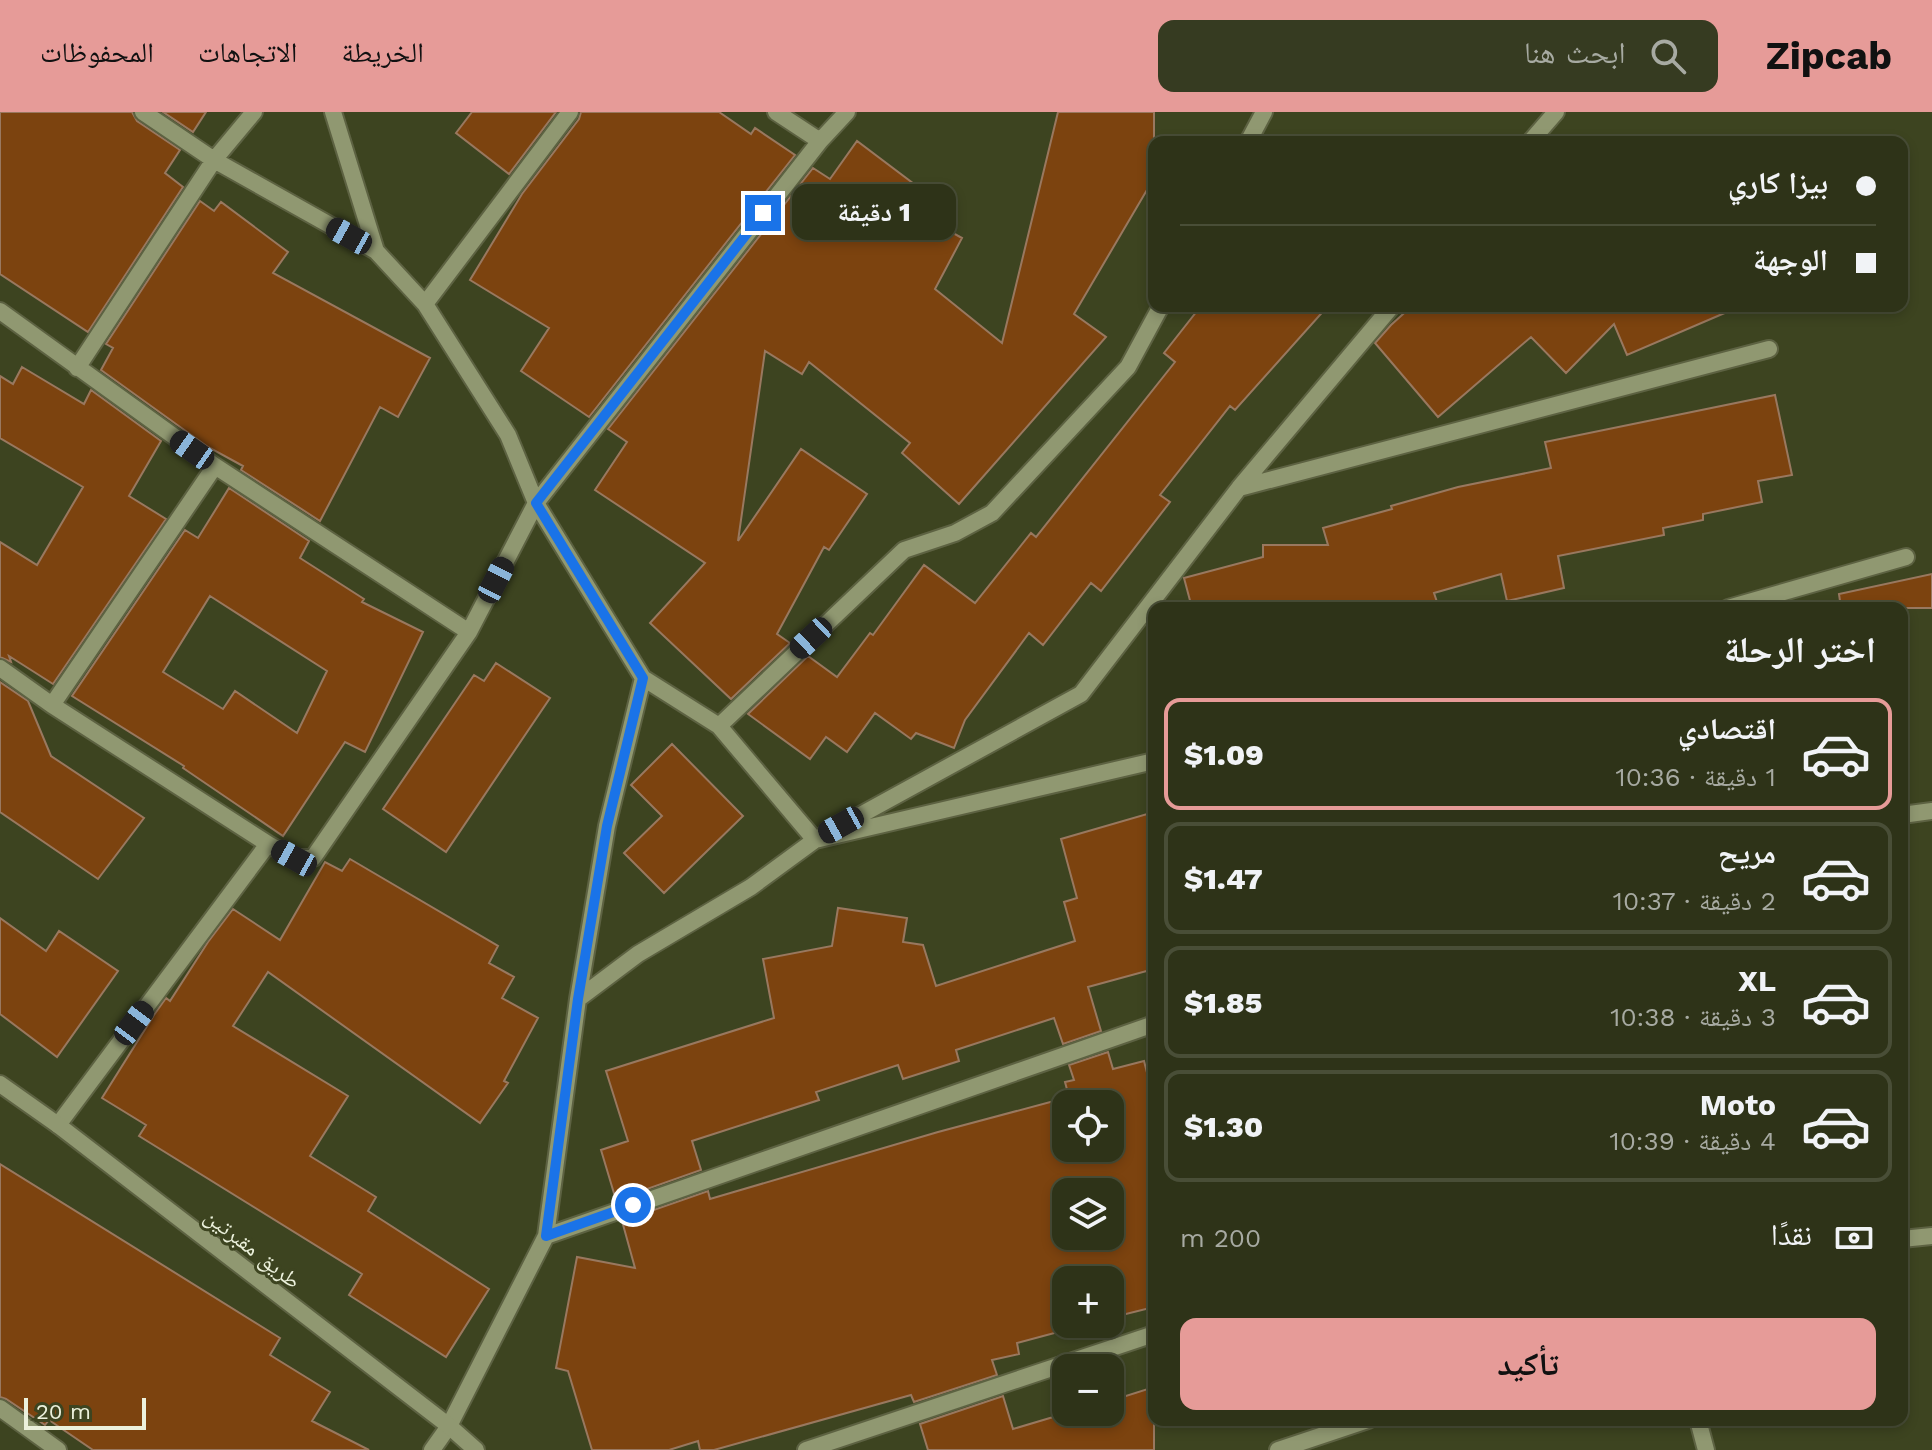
<!DOCTYPE html>
<html lang="ar">
<meta charset="utf-8">
<style>
:root{--surface:#2e3318;--page:#363b21;--text:#f1f3f6;--muted:#a7aaa2;--line:#494e37;--accent:#e69b98}
body{margin:0;font-family:"Work Sans","Noto Naskh Arabic",sans-serif;background:var(--page);color:var(--text);direction:rtl;height:100vh;display:flex;flex-direction:column;font-size:30px;white-space:nowrap}
*{box-sizing:border-box;margin:0}
p{font-size:26px;color:var(--muted)}
.icon{flex:none;width:44px;height:44px;fill:none;stroke:currentColor;stroke-width:2;stroke-linecap:round;stroke-linejoin:round}
.map{position:relative;flex:1;overflow:hidden;direction:ltr}
.drawer{position:absolute;left:1148px;top:490px;width:760px;height:824px;display:flex;flex-direction:column;background:var(--surface);border-radius:16px;box-shadow:0 4px 12px #0003,0 0 0 2px var(--line);direction:rtl}
.drawer>*{flex:none}
.hud{position:absolute;left:1148px;top:24px;width:760px;height:176px;border-radius:16px;box-shadow:0 4px 12px #0003,0 0 0 2px var(--line);direction:rtl;display:grid;align-content:center;height:176px;padding:0 32px;background:var(--surface)}
.buttons{position:absolute;left:1052px;top:978px;display:grid;gap:16px}
.buttons a{display:grid;place-items:center;width:72px;height:72px;border-radius:16px;background:var(--surface);box-shadow:0 4px 12px #0003,0 0 0 2px var(--line);font-size:40px}
.scale{position:absolute;left:24px;bottom:20px;width:122px;box-sizing:border-box;padding-left:8px;border:4px solid #ecf1dc;border-top:0;font-size:22px;line-height:28px;white-space:nowrap;color:#ecf1dc;-webkit-text-stroke:6px #3d4420;paint-order:stroke}
.end{position:absolute;width:36px;height:36px;margin:-18px;border:10px solid #1a73e8;background:#fff;box-shadow:0 0 0 4px #fff}
.from{border-radius:50%}
.bubble{position:absolute;height:56px;border-radius:16px;background:var(--surface);box-shadow:0 4px 12px #0003,0 0 0 2px var(--line);font-size:26px;font-weight:800;line-height:56px;text-align:center;direction:rtl}
.car{position:absolute;width:24px;height:48px;margin:-24px -12px;border-radius:10px;box-shadow:0 0 6px 2px #0007;background:linear-gradient(#222 24%,#8ab4d8 0 40%,#222 0 76%,#8ab4d8 0 86%,#222 0)}
.hud b{display:flex;align-items:center;gap:28px;height:76px;font-size:30px}
.hud b+b{border-top:2px solid var(--line)}
.hud i{width:20px;height:20px;background:var(--text)}
ul{padding:0;list-style:none}
li{display:flex;align-items:center;gap:24px;height:112px;margin:0 16px 12px;padding:0 16px;border:4px solid var(--line);border-radius:16px}
li div{flex:1}
li b{display:block;font-size:30px}
li em{font-style:normal;font-weight:800}
li.active{border-color:var(--accent)}
li>.icon{width:72px;height:72px;stroke-width:1.5}
h2{padding:0 32px;font-size:36px;line-height:96px}
.pay{display:flex;align-items:center;gap:20px;height:88px;padding:0 32px;font-size:30px}
.pay p{margin-inline-start:auto}
.primary-button{display:flex;gap:16px;margin-top:auto;padding:16px 32px}
.primary-button a{flex:1;height:92px;border-radius:16px;background:var(--accent);color:#111;font-size:32px;font-weight:800;line-height:92px;text-align:center}
header{display:flex;align-items:center;gap:48px;box-sizing:border-box;height:112px;padding:0 40px;background:var(--accent);color:#111}
header strong{font-size:38px}
nav{display:flex;gap:44px;margin-inline-start:auto;font-size:28px}
.search{width:560px;height:72px;background:var(--page);display:flex;align-items:center;gap:20px;box-sizing:border-box;padding:0 28px;border-radius:16px;color:var(--muted);font-size:30px}
.map>svg:first-child{display:block}
.building{fill:#7c430f;stroke:#99785f;stroke-width:2;fill-rule:evenodd}
.lines{fill:none;stroke-linecap:round;stroke-linejoin:round}
.minor-casing{stroke:#5d6242;stroke-width:20}
.tertiary-casing{stroke:#5d6242;stroke-width:20}
.minor{stroke:#909871;stroke-width:16}
.tertiary{stroke:#909871;stroke-width:16}
.route{stroke:#1a73e8;stroke-width:10}
.labels{text-anchor:middle;stroke-width:6;stroke-linejoin:round;paint-order:stroke}
.street-label{font-size:22px;fill:#ecf1dc;stroke:#3d4420}
</style>
<header>
<strong>Zipcab</strong>
<div class="search"><svg class="icon" aria-label="search" viewBox="0 0 24 24"><circle cx="10" cy="10" r="6"/><path d="M15 15l6 6"/></svg>ابحث هنا</div>
<nav><a>الخريطة</a><a>الاتجاهات</a><a>المحفوظات</a></nav>
</header>
<div class="map">
<svg width="1932" height="1338" viewBox="0 0 1932 1338">
<rect width="100%" height="100%" fill="#3d4420"/>
<path class="building" d="M0 0H132L137 9 180 38 165 61 183 75 88 220 0 162Z
M163 0H206L193 20Z
M472 0H556L509 62 456 21Z
M581 0H719L751 22 755 16 795 43 589 305 521 259 549 216 470 168 522 82 579 7Z
M1058 0H1154V66L1074 202 1106 225 959 392 902 341 910 331 809 250 802 262 765 239 738 429 801 337 867 382 829 438 824 435 777 522 790 531 731 587 650 511 705 451 595 378 627 330 608 317 813 56 830 67 857 29 918 75 904 94 962 126 935 177 1002 231Z
M200 89 214 99 221 90 288 140 273 161 430 246 398 305 380 295 320 409 241 358 243 354 208 335 101 258 113 236 106 232Z
M1201 194H1328L1235 298 1230 294 1160 383 1170 390 1101 479 1091 471 1043 533 1029 521 965 608 954 636 916 621 911 627 875 601 847 640 826 625 810 647 748 602 808 544 837 565 870 521 873 523 924 453 975 491 1031 421 1036 425 1175 250 1164 241Z
M1412 194H1741L1627 243 1614 212 1566 261 1531 225 1438 305 1375 231 1391 213Z
M22 255 84 292 91 278 161 329 129 384 166 407 53 572 9 544 11 550 0 545V430L37 453 83 375 0 326V264L13 272Z
M1775 283 1792 363 1758 369 1762 390 1703 402V408L1663 416 1664 423 1558 444 1564 476 1507 489 1501 462 1434 481 1439 496H1192L1184 466 1263 445V433H1328L1323 416 1392 397 1391 394 1458 375 1551 356 1545 330Z
M229 376 309 429 300 446 364 487 362 490 423 520 365 640 345 630 283 724 183 656 184 654 72 584 185 418 198 426ZM210 484 327 559 297 621 235 579 223 597 163 560Z
M1932 462V496H1841L1839 482Z
M496 551 550 586 446 740 383 697 474 563 484 569Z
M0 570 28 589 51 644 144 706 98 767 0 700Z
M672 632 743 704 664 781 624 741 662 704 631 673Z
M1154 700V857L1088 875 1101 919 1063 932 1054 906 956 938 959 949 903 967 898 953 816 980 819 988 692 1029 701 1058 616 1088 601 1038 628 1029 606 959 774 906 763 847 832 834 838 796 907 806 903 830 923 833 936 874 1075 829 1064 790 1077 786 1061 727Z
M350 747 498 834 489 851 514 865 502 886 538 906 504 969 508 971 480 1011 268 860 233 914 348 984 310 1044 376 1085 368 1099 489 1177 446 1245 349 1183 362 1162 139 1024 146 1013 102 986 154 903 166 886 170 889 208 830 233 797 280 828 325 750 342 759Z
M0 806 46 839 59 819 118 859 57 945 0 902Z
M1108 940 1113 957 1144 949 1154 988V1195L1110 1206V1168H1066V1212H1088L1017 1231 1019 1242 992 1248 997 1263 914 1290 911 1283 714 1338H700L698 1329 669 1338H592L568 1259 556 1256 577 1145 635 1156 622 1109 708 1079 710 1087 938 1020 1069 985 1065 970 1074 968 1069 953ZM1066 992H1110V1036H1066ZM1066 1080H1110V1124H1066Z
M0 1052 280 1226 270 1243 330 1280 312 1309 369 1338H93L49 1308 45 1313 6 1287 0 1285Z
M1154 1275V1338H928L920 1312 1003 1284 1013 1317 1070 1300H1110V1289Z"/>
<g class="lines">
<g class="minor-casing">
<path id="minor" d="M143 0 214 48 376 139
M333 0 376 139 425 192 508 323 536 391 643 566 719 614 815 728 1081 582 1239 376 1392 194
M776 0 820 29
M1248 30 1264 0
M1530 30 1556 0
M425 192 570 0
M0 199 215 354 469 520
M77 256 214 48 254 0
M1239 376 1769 237
M1728 496 1906 445
M0 556 52 593 268 732
M52 593 215 354
M719 614 904 438 955 421 992 401 1128 255 1161 194
M1902 703 1932 699
M578 887 607 714 643 566
M58 1013 268 732 294 746H313L469 520 536 391 820 29 847 0
M546 1124 1154 912
M1902 1127 1932 1124
M0 1296 58 1338
M1698 1308 1706 1338
M432 1338 449 1314 546 1124 578 887 638 842 751 775 815 728 1154 649
M806 1338 1154 1222
M1278 1338 1368 1308"/>
</g>
<g class="tertiary-casing">
<path id="tertiary" d="M0 972 58 1013 449 1314 476 1338"/>
</g>
<use href="#minor" class="minor"/>
<use href="#tertiary" class="tertiary"/>
</g>
<g class="lines">
<path class="route" d="M633 1093 546 1124 578 887 607 714 643 566 536 391 763 101"/>
</g>
<g class="labels">
<g class="street-label">
<text transform="translate(253 1136) rotate(38)" y="8">طريق مقبرتين</text>
</g>
</g>
</svg>
<div class="buttons">
<a><svg class="icon" aria-label="locate" viewBox="0 0 24 24"><circle cx="12" cy="12" r="6"/><path d="M12 2v4M12 18v4M2 12h4M18 12h4"/></svg></a>
<a><svg class="icon" aria-label="layers" viewBox="0 0 24 24"><path d="M12 4l9 5-9 5-9-5zM3 14l9 5 9-5"/></svg></a>
<a>+</a>
<a>−</a>
</div>
<div class="scale">20 m</div>
<i class="end from" style="left:633px;top:1093px"></i>
<i class="end" style="left:763px;top:101px"></i>
<div class="bubble" style="left:792px;top:72px;width:164px">1 دقيقة</div>
<i class="car" style="left:349px;top:124px;rotate:299deg"></i>
<i class="car" style="left:192px;top:338px;rotate:305deg"></i>
<i class="car" style="left:496px;top:468px;rotate:27deg"></i>
<i class="car" style="left:811px;top:526px;rotate:227deg"></i>
<i class="car" style="left:841px;top:713px;rotate:241deg"></i>
<i class="car" style="left:294px;top:746px;rotate:299deg"></i>
<i class="car" style="left:134px;top:911px;rotate:37deg"></i>
<div class="hud">
<b><i class="from"></i>بيزا كاري</b>
<b><i></i>الوجهة</b>
</div>
<section class="drawer">
<h2>اختر الرحلة</h2>
<ul>
<li class="active"><svg class="icon" aria-label="car" viewBox="0 0 24 24"><path d="M5 17H2v-5l4-1 3-4h7l3 4 3 1v5h-3M9 17h6M6 11h13"/><circle cx="7" cy="17" r="2"/><circle cx="17" cy="17" r="2"/></svg><div><b>اقتصادي</b><p>1 دقيقة · 10:36</p></div><em>$1.09</em></li>
<li><svg class="icon" aria-label="car" viewBox="0 0 24 24"><path d="M5 17H2v-5l4-1 3-4h7l3 4 3 1v5h-3M9 17h6M6 11h13"/><circle cx="7" cy="17" r="2"/><circle cx="17" cy="17" r="2"/></svg><div><b>مريح</b><p>2 دقيقة · 10:37</p></div><em>$1.47</em></li>
<li><svg class="icon" aria-label="car" viewBox="0 0 24 24"><path d="M5 17H2v-5l4-1 3-4h7l3 4 3 1v5h-3M9 17h6M6 11h13"/><circle cx="7" cy="17" r="2"/><circle cx="17" cy="17" r="2"/></svg><div><b>XL</b><p>3 دقيقة · 10:38</p></div><em>$1.85</em></li>
<li><svg class="icon" aria-label="car" viewBox="0 0 24 24"><path d="M5 17H2v-5l4-1 3-4h7l3 4 3 1v5h-3M9 17h6M6 11h13"/><circle cx="7" cy="17" r="2"/><circle cx="17" cy="17" r="2"/></svg><div><b>Moto</b><p>4 دقيقة · 10:39</p></div><em>$1.30</em></li>
</ul>
<div class="pay"><svg class="icon" aria-label="cash" viewBox="0 0 24 24"><path d="M3 7h18v10H3z"/><circle cx="12" cy="12" r="2"/></svg>نقدًا<p>200 m</p></div>
<div class="primary-button"><a>تأكيد</a></div>
</section>
</div>
